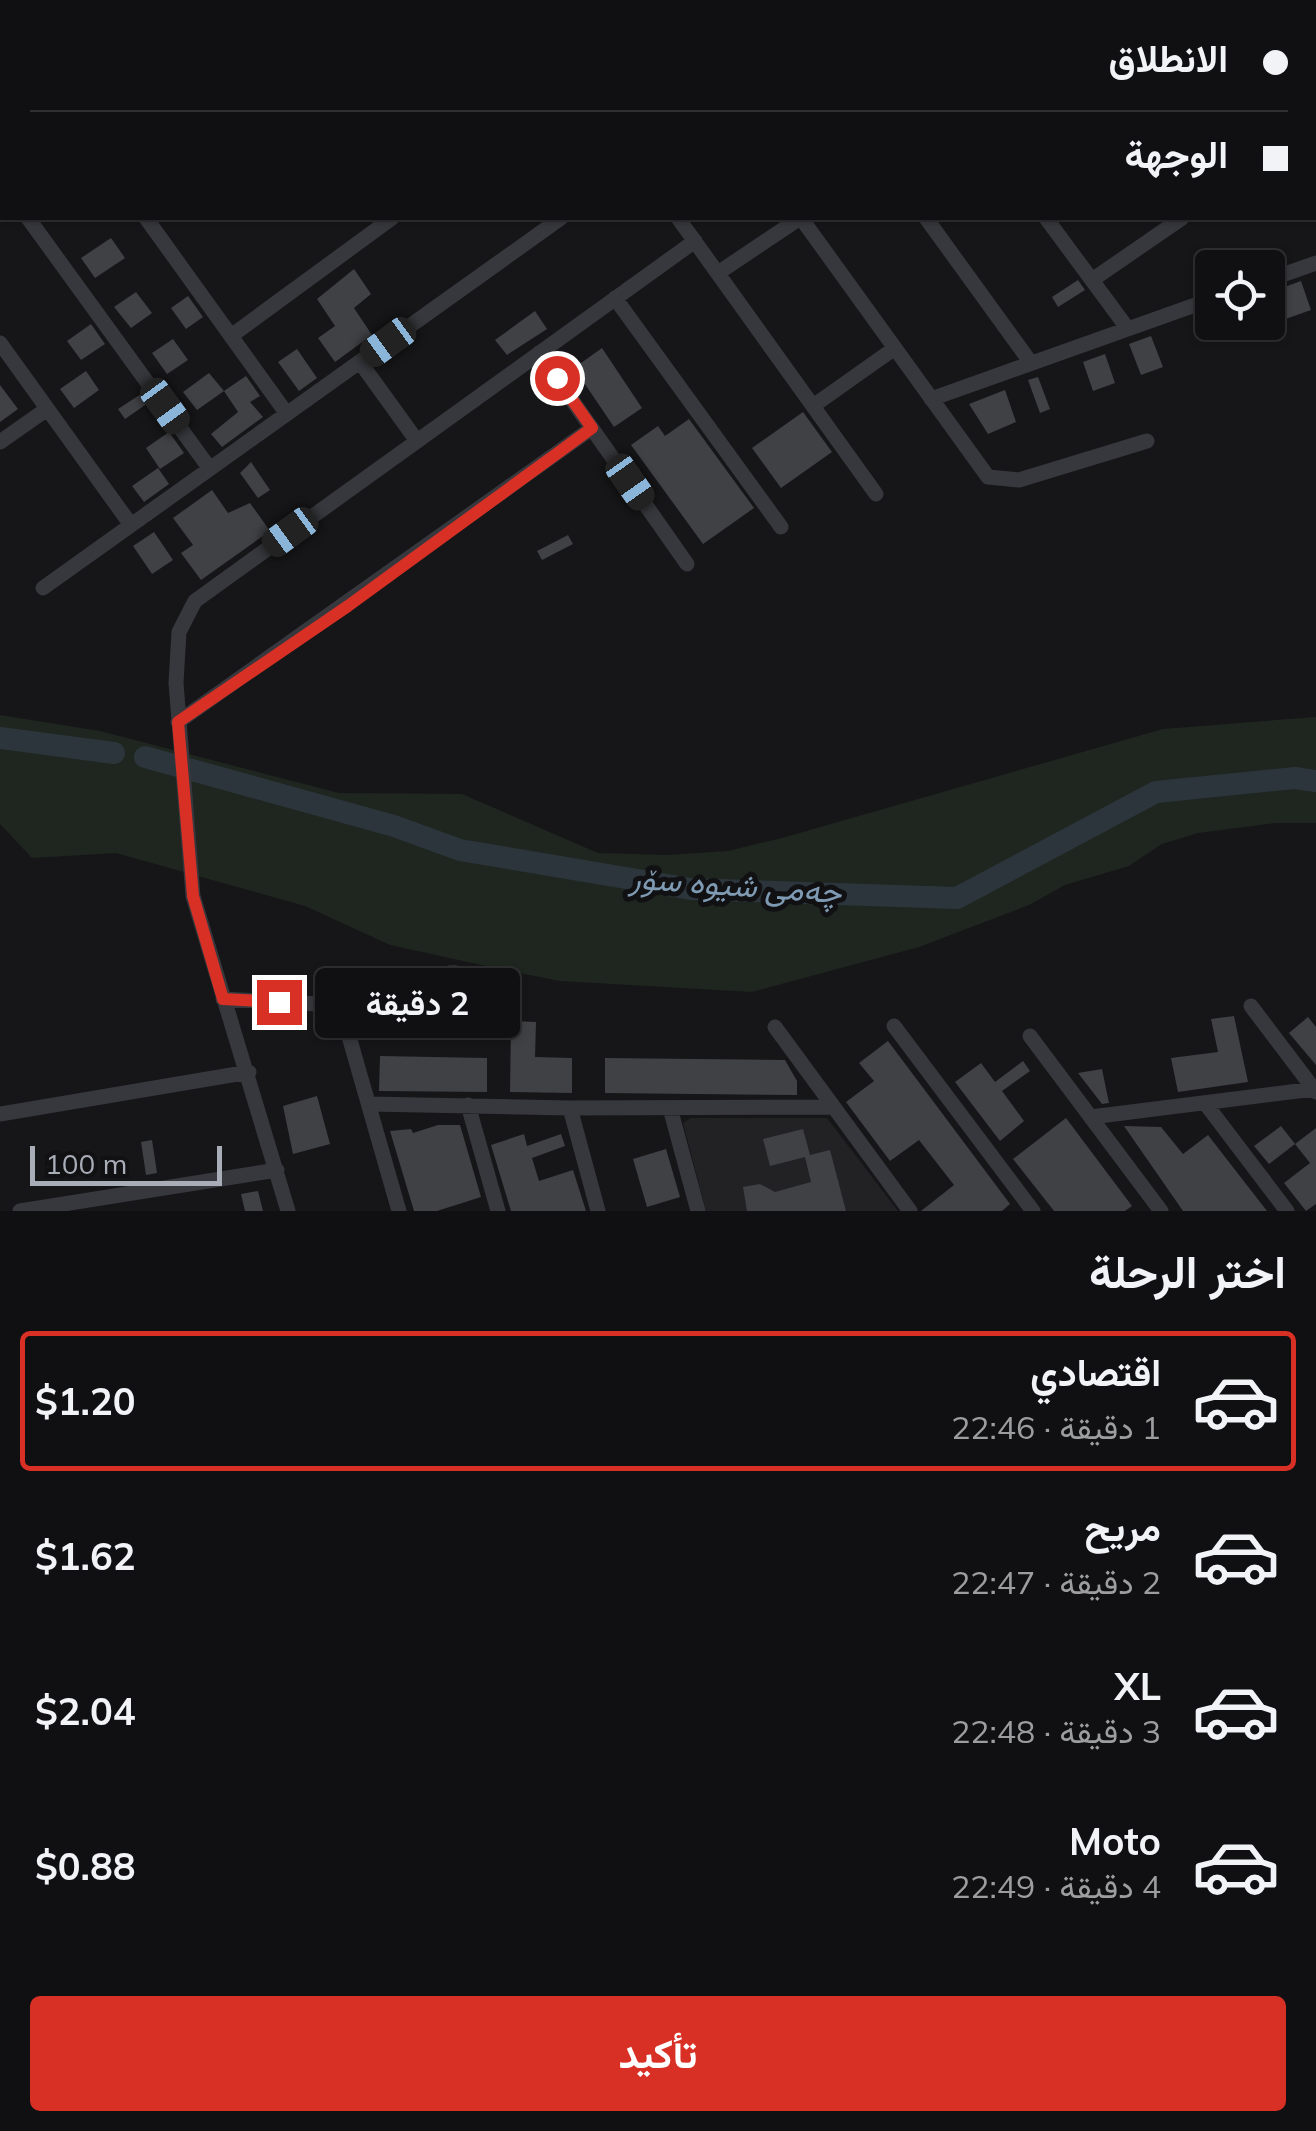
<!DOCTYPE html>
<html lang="ar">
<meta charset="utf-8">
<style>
:root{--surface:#101012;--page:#19191b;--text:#f1f3f6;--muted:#9c9d9f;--line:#303032;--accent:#d93025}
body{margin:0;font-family:Mulish,Vazirmatn,sans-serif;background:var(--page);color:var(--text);direction:rtl;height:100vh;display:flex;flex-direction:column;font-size:38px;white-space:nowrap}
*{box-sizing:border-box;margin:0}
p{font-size:32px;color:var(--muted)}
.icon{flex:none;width:55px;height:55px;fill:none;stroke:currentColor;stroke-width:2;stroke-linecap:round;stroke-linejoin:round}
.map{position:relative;height:1211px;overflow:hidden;direction:ltr}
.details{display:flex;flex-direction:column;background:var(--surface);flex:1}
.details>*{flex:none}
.top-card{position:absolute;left:0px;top:0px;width:1318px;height:220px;box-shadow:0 2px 8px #0004,0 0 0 2px var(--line);direction:rtl;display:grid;align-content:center;height:220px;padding:0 30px;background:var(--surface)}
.tools{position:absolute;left:1195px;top:250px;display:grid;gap:20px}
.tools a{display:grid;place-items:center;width:90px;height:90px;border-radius:10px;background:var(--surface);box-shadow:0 2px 8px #0004,0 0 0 2px var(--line);font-size:50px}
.scale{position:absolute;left:30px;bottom:25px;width:192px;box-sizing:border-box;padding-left:10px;border:5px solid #a8adb8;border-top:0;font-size:28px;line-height:35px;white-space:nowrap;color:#a8adb8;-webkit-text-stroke:8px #111113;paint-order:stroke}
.end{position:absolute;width:45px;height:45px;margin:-22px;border:12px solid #d93025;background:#fff;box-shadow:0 0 0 5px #fff}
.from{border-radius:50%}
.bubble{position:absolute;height:70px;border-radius:10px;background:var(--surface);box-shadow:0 2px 8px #0004,0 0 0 2px var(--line);font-size:32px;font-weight:700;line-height:70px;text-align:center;direction:rtl}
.car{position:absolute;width:30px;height:60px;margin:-30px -15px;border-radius:12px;box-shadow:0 0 8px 2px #0007;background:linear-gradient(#222 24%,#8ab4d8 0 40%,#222 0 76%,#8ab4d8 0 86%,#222 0)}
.top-card b{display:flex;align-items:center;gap:35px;height:95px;font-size:38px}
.top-card b+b{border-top:2px solid var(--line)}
.top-card i{width:25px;height:25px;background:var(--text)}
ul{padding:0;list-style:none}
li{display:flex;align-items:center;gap:30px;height:140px;margin:0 20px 15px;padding:0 10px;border:5px solid transparent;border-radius:10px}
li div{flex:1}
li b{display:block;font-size:38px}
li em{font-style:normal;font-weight:700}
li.current{border-color:var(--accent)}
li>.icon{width:90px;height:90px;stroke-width:1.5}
h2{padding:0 30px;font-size:45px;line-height:120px}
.cta{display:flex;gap:20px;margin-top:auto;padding:20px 30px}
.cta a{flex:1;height:115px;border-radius:10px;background:var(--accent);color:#fff;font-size:40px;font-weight:700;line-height:115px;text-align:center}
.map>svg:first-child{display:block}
.built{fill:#222225}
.green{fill:#1e261f}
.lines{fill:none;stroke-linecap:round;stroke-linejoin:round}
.river{stroke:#2c353c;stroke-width:22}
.building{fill:#404145}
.street{stroke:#37383d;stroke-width:15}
.route{stroke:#d93025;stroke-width:12}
.labels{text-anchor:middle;stroke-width:10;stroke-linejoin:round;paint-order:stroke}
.water-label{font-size:32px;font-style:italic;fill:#7f9bb3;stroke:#111113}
</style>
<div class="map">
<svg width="1316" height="1211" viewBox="0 0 1316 1211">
<rect width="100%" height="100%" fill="#161618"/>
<path class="built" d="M691 1118H827L898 1211H706L683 1123Z"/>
<path class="green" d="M0 715 100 731 339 793 462 794 598 853 667 855 728 851 782 838 1163 729 1316 717V823H1276L1198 833 1162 844 1129 866 1065 885 1029 905 919 947 752 992 560 981 509 971 390 945 305 906 116 853 32 858 0 824Z"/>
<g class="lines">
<path class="river" d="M0 738 114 753
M145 757 394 826 460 850 691 889 957 898 1156 792 1295 778 1316 781"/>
</g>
<path class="building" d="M111 238 125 258 95 278 81 258Z
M354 269 371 294 354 308 372 335 335 362 318 338 335 326 317 299Z
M1078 280 1085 290 1058 307 1052 297Z
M1301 281 1311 310 1277 322 1268 293Z
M136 292 152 313 131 328 114 307Z
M188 296 203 317 186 329 171 308Z
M535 311 547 329 507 355 495 340Z
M91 324 105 344 81 360 67 341Z
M1151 336 1163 367 1141 375 1129 344Z
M173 339 188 360 167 374 152 353Z
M602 348 642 408 614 427 574 368Z
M297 349 317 378 299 391 278 362Z
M1105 354 1115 383 1093 391 1083 362Z
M86 371 99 390 74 408 60 389Z
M209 373 224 391 197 410 183 392Z
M246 376 260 396 250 402 263 417 222 447 211 434 238 412 224 391Z
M1038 377 1050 409 1040 413 1028 380Z
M0 385 18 409 0 422Z
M1005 390 1016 422 988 434 969 404Z
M141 394 148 403 125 419 118 409Z
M803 412 832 452 781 488 752 448Z
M689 419 754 508 703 544 631 445 658 426 665 436Z
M169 432 184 453 160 469 146 448Z
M251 462 270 490 258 498 240 473Z
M158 468 169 484 144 502 132 486Z
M212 490 228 513 250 503 270 531 201 580 181 553 193 545 173 518Z
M154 532 173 560 152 574 133 546Z
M568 535 573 544 542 560 537 551Z
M1234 1016 1248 1082 1178 1092 1171 1058 1218 1052 1211 1019Z
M1308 1017 1316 1027V1065L1289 1033Z
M511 1021 536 1022 535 1057 572 1058V1093L510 1092Z
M888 1041 1010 1204 1002 1211H921L954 1185 919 1140 890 1161 846 1102 874 1081 859 1063Z
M380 1056 487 1058V1092L379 1091Z
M605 1058 785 1060 797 1081V1095L605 1093Z
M1023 1061 1030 1071 1002 1091 1024 1121 1000 1141 955 1082 981 1063 995 1082Z
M1102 1069 1109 1103 1102 1104 1078 1073Z
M317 1096 330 1144 293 1154 283 1106Z
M1066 1118 1132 1206 1125 1211H1054L1013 1159Z
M438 1125H460L481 1197 437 1211H414L390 1131 411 1129 413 1133Z
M1124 1126 1161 1127 1183 1154 1208 1135 1267 1211H1183Z
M1281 1126 1295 1144 1269 1164 1254 1146Z
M1316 1128V1204L1306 1211 1284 1183 1310 1163 1295 1144Z
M803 1129 810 1155 830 1150 846 1211H747L743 1187 760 1184 775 1192 811 1182 805 1157 770 1166 763 1139Z
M524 1134 527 1146 561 1134 565 1146 532 1158 539 1181 573 1170 586 1211H511L491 1145Z
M152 1140 157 1173 146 1175 141 1142Z
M666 1149 680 1197 647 1207 633 1159Z
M258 1191 263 1211H245L241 1194Z"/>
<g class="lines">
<path class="street" d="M522 0 524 2
M644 0 646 2
M767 0 769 2
M97 2 100 0
M274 2 277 0
M486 2 489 0
M824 2 828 0
M994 2 998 0
M1155 2 1158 0
M1315 4 1316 3
M0 74 2 72
M1315 160 1316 162
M0 178 2 182
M28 218 210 469
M146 218 287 414
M678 218 876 494
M801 218 988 477 1019 480 1147 441
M926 218 1031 363
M1046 218 1128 329
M718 273 800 218
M1092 280 1182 218
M1268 280 1316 263
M615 298 781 527
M231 336 392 218
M0 343 131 525
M539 353 687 564
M360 362 417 441
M931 399 1212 299
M813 406 895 348
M0 442 47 409
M43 588 561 218
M178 722 592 428
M223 999 432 1010
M340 1005 399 1211
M376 1005C427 987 462 939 498 1012
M1251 1006 1316 1092
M894 1026 1033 1211
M775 1027 910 1211
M1030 1036 1161 1211
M1205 1103 1287 1211
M369 1104 570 1108 832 1107
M468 1105 498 1211
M570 1108 598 1211
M670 1108 698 1211
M0 1114 249 1072
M1091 1117 1314 1089
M20 1211 277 1170
M288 1211 193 896 176 683 179 632 195 601 695 241"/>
</g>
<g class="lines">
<path class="route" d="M279 1002 223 999 193 896 178 722 348 606 592 428 557 378"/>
</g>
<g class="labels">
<g class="water-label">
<text transform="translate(736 885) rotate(4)" y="11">چەمی شیوە سۆر</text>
</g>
</g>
</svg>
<div class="tools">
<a><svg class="icon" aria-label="locate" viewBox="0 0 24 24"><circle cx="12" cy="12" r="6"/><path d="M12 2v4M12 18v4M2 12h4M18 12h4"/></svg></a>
</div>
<div class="scale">100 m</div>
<i class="end from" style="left:557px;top:378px"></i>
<i class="end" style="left:279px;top:1002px"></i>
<div class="bubble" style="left:315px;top:968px;width:205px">2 دقيقة</div>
<i class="car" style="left:388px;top:342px;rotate:234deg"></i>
<i class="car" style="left:165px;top:406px;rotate:144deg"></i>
<i class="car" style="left:630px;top:482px;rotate:145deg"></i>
<i class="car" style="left:290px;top:532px;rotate:234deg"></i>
<div class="top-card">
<b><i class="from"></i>الانطلاق</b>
<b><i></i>الوجهة</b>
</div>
</div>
<section class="details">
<h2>اختر الرحلة</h2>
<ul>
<li class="current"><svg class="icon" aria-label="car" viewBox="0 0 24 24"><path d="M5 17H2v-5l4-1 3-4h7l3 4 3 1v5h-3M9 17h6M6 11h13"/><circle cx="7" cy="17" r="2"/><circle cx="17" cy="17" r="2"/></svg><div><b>اقتصادي</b><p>1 دقيقة · 22:46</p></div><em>$1.20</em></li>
<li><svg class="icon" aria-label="car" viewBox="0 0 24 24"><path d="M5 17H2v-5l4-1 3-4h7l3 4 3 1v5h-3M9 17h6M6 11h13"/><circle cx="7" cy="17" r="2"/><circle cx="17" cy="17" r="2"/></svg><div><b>مريح</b><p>2 دقيقة · 22:47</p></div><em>$1.62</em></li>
<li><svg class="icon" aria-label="car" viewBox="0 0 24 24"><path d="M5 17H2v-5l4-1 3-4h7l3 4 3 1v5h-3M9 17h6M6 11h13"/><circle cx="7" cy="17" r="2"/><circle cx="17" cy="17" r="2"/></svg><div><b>XL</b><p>3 دقيقة · 22:48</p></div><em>$2.04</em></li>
<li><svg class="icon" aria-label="car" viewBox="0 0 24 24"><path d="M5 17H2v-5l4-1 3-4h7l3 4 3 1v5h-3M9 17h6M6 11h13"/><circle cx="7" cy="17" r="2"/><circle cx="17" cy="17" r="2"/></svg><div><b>Moto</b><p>4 دقيقة · 22:49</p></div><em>$0.88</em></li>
</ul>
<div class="cta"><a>تأكيد</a></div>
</section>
